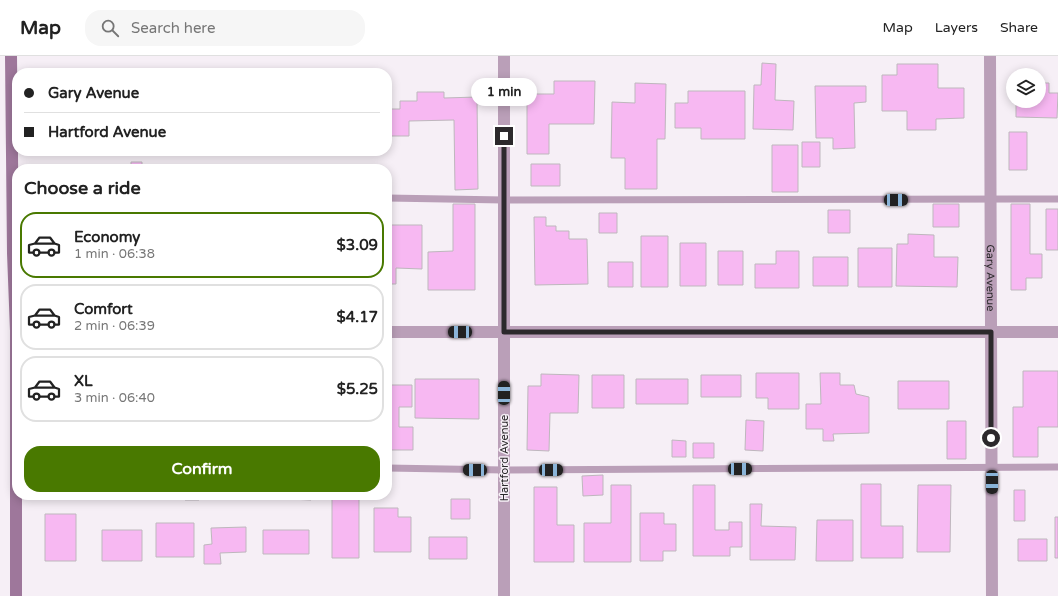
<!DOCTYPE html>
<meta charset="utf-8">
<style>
:root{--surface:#fff;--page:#f6f6f6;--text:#222;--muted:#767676;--line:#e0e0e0;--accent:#497900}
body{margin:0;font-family:"Varela Round",sans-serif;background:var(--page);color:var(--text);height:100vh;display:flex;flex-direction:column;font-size:15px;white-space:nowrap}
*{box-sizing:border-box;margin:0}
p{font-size:13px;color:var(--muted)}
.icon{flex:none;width:22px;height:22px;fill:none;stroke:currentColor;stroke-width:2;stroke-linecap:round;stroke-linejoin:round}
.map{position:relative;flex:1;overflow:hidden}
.side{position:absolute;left:12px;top:108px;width:380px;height:336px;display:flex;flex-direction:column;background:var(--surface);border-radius:16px;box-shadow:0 2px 10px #0003}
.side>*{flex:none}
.hud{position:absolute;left:12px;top:12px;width:380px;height:88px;border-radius:16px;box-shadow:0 2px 10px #0003;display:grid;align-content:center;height:88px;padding:0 12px;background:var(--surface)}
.tools{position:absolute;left:1006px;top:12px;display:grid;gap:8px}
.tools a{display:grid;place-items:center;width:40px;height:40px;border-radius:50%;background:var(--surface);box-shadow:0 2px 10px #0003;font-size:20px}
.end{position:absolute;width:18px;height:18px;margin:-9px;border:5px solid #2c292c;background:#fff;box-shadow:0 0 0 2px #fff}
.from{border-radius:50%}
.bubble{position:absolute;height:28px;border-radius:14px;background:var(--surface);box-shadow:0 2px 10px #0003;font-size:13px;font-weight:700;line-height:28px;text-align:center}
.car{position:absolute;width:12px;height:24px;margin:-12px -6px;border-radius:5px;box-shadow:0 0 3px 1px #0007;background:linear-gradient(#222 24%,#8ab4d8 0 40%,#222 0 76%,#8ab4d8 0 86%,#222 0)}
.hud b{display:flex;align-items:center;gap:14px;height:38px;font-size:15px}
.hud b+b{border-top:1px solid var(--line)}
.hud i{width:10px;height:10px;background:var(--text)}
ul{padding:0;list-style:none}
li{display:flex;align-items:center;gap:12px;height:66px;margin:0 8px 6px;padding:0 4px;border:2px solid var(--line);border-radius:16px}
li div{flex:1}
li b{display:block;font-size:15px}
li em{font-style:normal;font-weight:700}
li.selected{border-color:var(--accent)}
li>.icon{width:36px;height:36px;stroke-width:1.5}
h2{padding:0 12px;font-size:18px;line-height:48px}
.action{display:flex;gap:8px;margin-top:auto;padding:8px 12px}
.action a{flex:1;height:46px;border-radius:16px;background:var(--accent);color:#fff;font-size:16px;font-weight:700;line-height:46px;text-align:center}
header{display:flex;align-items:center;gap:24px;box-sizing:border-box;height:56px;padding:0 20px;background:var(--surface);border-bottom:1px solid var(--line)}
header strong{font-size:19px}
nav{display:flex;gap:22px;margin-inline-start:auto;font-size:14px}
.search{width:280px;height:36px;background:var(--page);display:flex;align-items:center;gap:10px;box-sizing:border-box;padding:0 14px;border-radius:16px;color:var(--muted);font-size:15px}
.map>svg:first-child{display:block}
.building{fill:#f7b8f2;stroke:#beb7bd}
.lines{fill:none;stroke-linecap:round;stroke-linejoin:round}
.lane{stroke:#ba9fb8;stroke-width:7}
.street{stroke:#ba9fb8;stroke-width:12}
.secondary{stroke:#9e779b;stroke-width:12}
.route{stroke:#2c292c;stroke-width:5}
.labels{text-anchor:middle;stroke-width:3;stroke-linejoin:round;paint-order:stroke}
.street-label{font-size:11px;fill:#2c292c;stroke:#f6eff6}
</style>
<header>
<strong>Map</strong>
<div class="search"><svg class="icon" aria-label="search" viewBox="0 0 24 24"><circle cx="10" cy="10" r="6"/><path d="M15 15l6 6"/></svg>Search here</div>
<nav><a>Map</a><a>Layers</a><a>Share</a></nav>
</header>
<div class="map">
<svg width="1058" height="540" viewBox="0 0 1058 540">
<rect width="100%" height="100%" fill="#f6eff6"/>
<path class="building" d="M762 7 776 8 775 44 794 45 793 74 753 73 754 29H761Z
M897 8H938V32H964V62L936 63V74H907V55H882V19H897Z
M554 25H595L594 68H549V98H527V38H554Z
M635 27 666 28 665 83H657V133H625V102H611L612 46 635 47Z
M1039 27H1049V37H1058L1057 62 1016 61V45H1039Z
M815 30H866V46L854 47 855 92 833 93V82H816Z
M688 35H745V83H701V72H675V47H688Z
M417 36H444V42L477 41 478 133 455 134 454 64 409 65V80H387V53H400V45H417Z
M1009 76H1027V114H1009Z
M802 86H820V111H802Z
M772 89H798V136H772Z
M131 106H142V113H131Z
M531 108H560V130H531Z
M278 110H298V113H278Z
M453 148H475V234H428V196L453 195Z
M933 148H959V171H933Z
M1011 148H1030V198H1042V222H1026V234H1011Z
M1046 153H1058V194H1046Z
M828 154H850V177H828Z
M599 157H617V177H599Z
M534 161H546V170H556V175H569V183H587L588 228 535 229Z
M387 169H422V213L396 212V228H387Z
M908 178 934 179V201H958L957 231 896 230 897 188H908Z
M641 180H668V231H641Z
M680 187H706V230H680Z
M858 192H892V231H858Z
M718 195H743V229H718Z
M776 195H799V232H755V208H776Z
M813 201H848V230H813Z
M608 206H633V231H608Z
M1023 315H1058V371H1038V401H1013V351H1023Z
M756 317H799V353H768V342H756Z
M820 317H840V329H854L856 338 869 341V377L833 378 834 385H823V373H806V348H821Z
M541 318 579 319 578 357H550L549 395 527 394 528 330H541Z
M592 319H624V352H592Z
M701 319H741V341H701Z
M415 323H479V363L415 362Z
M636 323H688V348H636Z
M898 325H949V353H898Z
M387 329H412V351H399V371H413V394H387Z
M746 364 764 365 763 395 745 394Z
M947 365H966V403H947Z
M672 384 686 385V401H672Z
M693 387H714V402H693Z
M603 419V439L583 440 582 420Z
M861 428H881V470H903V502H861Z
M611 429H631V506H584V467H611Z
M693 429H715V474H729V466H742V491H730V500H693Z
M918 429H951L950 496H917Z
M534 431H557V469H574V506H534Z
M1014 434H1025V465H1014Z
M185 439H199V444H185Z
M277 439H311V444L291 443V440Z
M332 440H359V502H332Z
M451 443H470V463H451Z
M750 448H762L761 470 796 471 795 504H750Z
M374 452H398V461H411V496H374Z
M640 457H664V468H676V495H663V505H640Z
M45 458H76V505H45Z
M1055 461H1058V502H1055Z
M817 464H853V505H816Z
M156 467H194V501H156Z
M246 471V496L220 497 221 508H204V489L212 488 211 472Z
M102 474H142V505H102Z
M263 474H309V498H263Z
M429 481H467V503H429Z
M1018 483H1047V505H1018Z"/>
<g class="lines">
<path class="lane" d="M387 142 504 144 1058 143
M387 412 504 414 1058 411"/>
<g class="street">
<path d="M504 0V540"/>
<path id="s1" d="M990 0 992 540"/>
<path d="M387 276H1058"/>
</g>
<path class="secondary" d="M11 0 13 197 16 275V540"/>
</g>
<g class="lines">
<path class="route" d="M504 80V276H991V382"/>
</g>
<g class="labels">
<g class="street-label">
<text dy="4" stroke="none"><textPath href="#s1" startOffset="222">Gary Avenue</textPath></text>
<text transform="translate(504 402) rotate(-90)" y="4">Hartford Avenue</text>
</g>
</g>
</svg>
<div class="tools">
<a><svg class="icon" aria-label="layers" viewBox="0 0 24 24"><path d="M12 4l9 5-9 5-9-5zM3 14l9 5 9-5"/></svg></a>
</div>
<i class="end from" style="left:991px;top:382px"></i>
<i class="end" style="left:504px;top:80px"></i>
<div class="bubble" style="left:471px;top:22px;width:66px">1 min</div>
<i class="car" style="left:896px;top:144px;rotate:90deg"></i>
<i class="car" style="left:460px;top:276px;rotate:270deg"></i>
<i class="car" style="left:504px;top:337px;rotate:0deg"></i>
<i class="car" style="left:740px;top:413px;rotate:90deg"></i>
<i class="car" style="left:475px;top:414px;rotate:271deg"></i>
<i class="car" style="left:551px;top:414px;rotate:90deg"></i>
<i class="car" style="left:992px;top:426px;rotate:180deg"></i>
<div class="hud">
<b><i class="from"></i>Gary Avenue</b>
<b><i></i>Hartford Avenue</b>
</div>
<section class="side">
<h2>Choose a ride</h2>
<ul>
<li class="selected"><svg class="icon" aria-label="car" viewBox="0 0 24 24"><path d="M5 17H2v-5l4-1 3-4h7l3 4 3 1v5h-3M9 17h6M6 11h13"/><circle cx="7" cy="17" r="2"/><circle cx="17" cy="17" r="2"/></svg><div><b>Economy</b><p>1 min · 06:38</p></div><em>$3.09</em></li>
<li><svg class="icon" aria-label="car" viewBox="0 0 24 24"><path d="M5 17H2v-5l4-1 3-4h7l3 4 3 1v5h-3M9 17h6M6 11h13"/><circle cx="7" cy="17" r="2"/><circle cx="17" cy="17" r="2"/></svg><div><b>Comfort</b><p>2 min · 06:39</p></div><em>$4.17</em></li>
<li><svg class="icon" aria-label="car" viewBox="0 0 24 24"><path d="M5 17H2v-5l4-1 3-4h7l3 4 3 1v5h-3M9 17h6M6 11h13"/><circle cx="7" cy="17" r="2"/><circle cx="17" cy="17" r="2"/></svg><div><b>XL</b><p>3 min · 06:40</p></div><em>$5.25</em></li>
</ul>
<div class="action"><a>Confirm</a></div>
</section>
</div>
